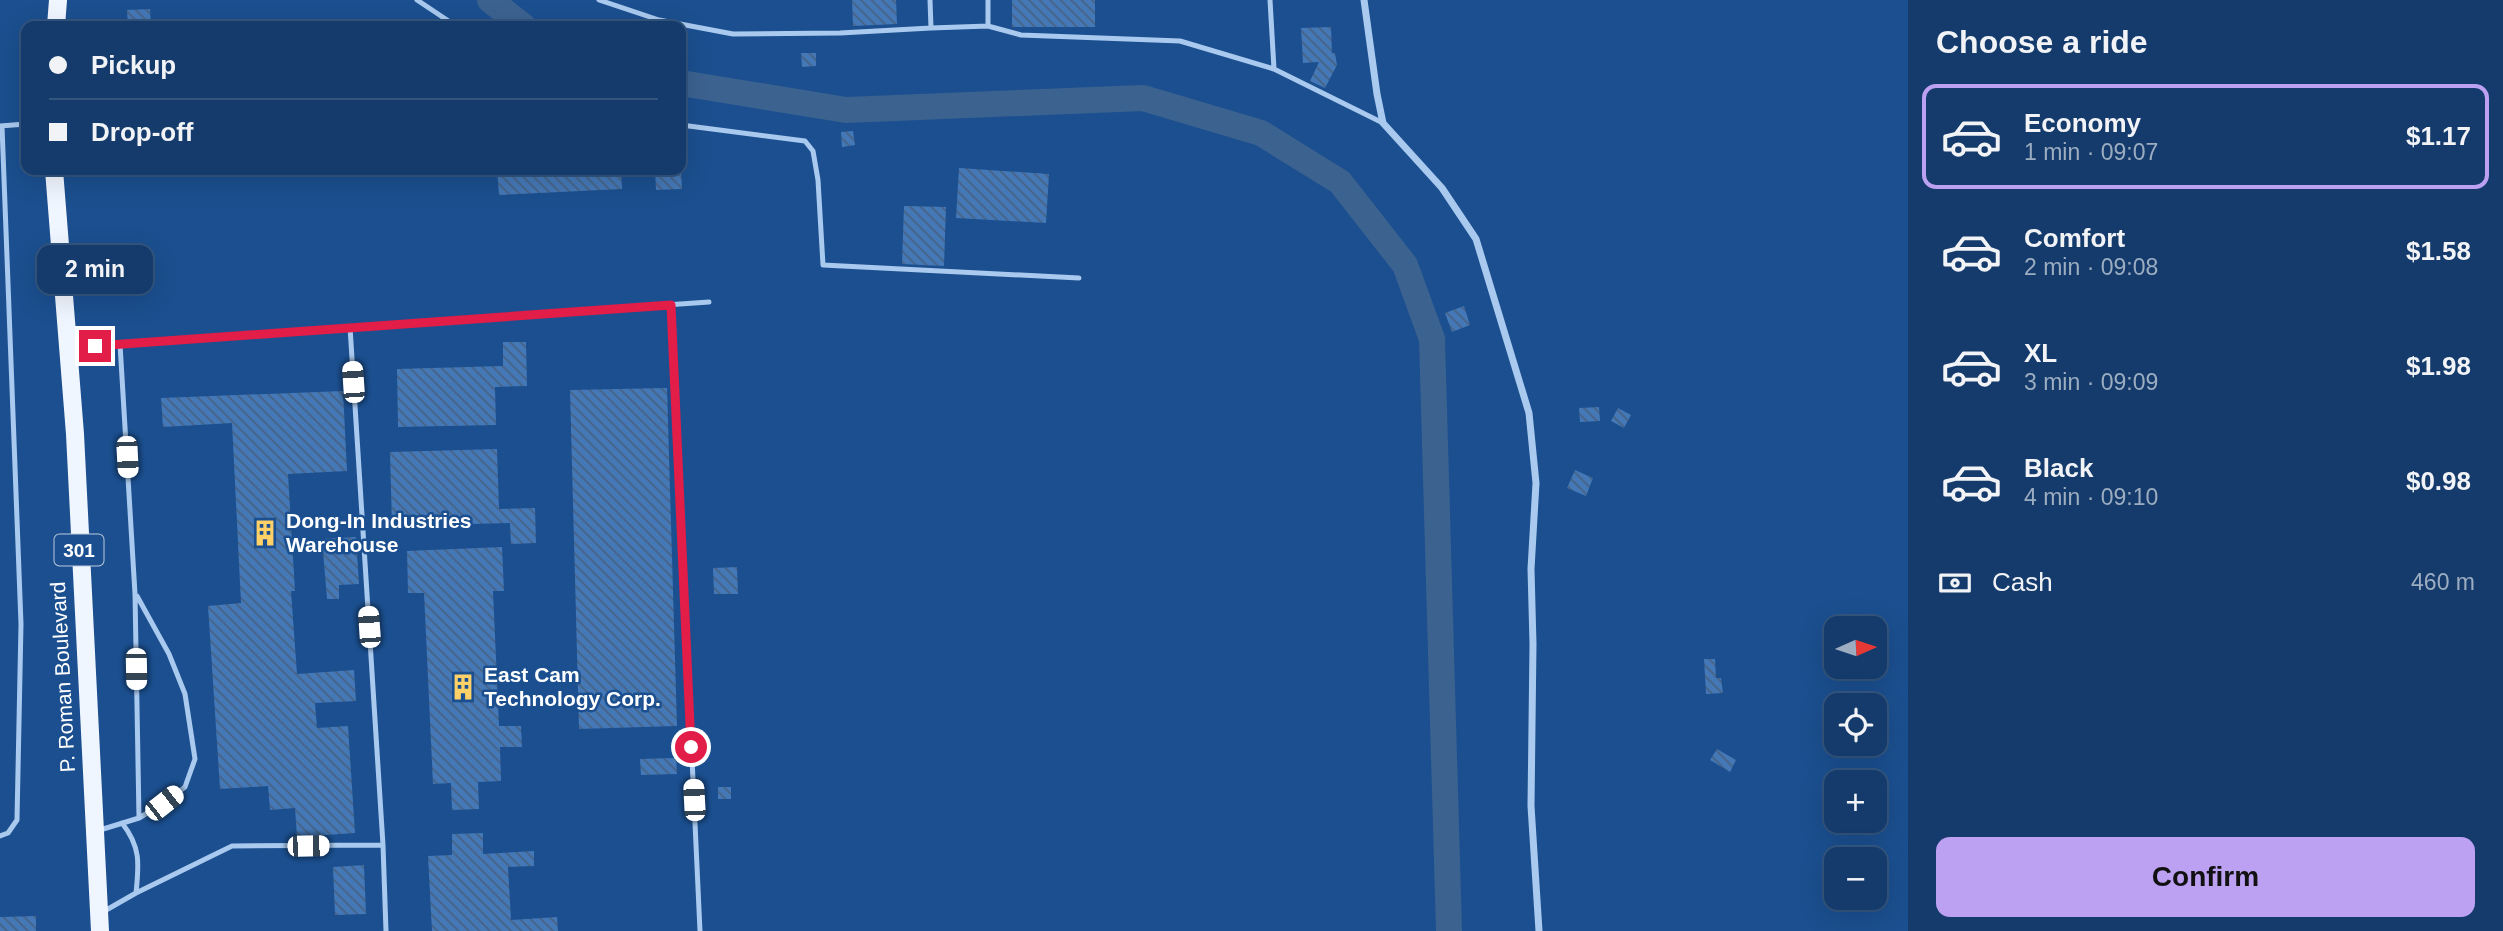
<!DOCTYPE html>
<meta charset="utf-8">
<style>
:root{--surface:#143b6b;--page:#214673;--text:#f1f3f6;--muted:#9dadc1;--line:#33557e;--accent:#bca0f2}
body{margin:0;font-family:Helvetica,sans-serif;background:var(--page);color:var(--text);height:100vh;display:flex;flex-direction:column;font-size:26px;white-space:nowrap}
*{box-sizing:border-box;margin:0}
p{font-size:23px;color:var(--muted)}
.icon{flex:none;width:38px;height:38px;fill:none;stroke:currentColor;stroke-width:2;stroke-linecap:round;stroke-linejoin:round}
.map{position:relative;flex:1;overflow:hidden}
.side{display:flex;flex-direction:column;background:var(--surface);width:595px}
.side>*{flex:none}
.guide{position:absolute;left:21px;top:21px;width:665px;height:154px;border-radius:14px;box-shadow:0 7px 28px #0002,0 0 0 2px var(--line);display:grid;align-content:center;height:154px;padding:0 28px;background:var(--surface)}
.needle{width:46px;rotate:87deg}
.buttons{position:absolute;left:1824px;top:616px;display:grid;gap:14px}
.buttons a{display:grid;place-items:center;width:63px;height:63px;border-radius:14px;background:var(--surface);box-shadow:0 7px 28px #0002,0 0 0 2px var(--line);font-size:35px}
.end{position:absolute;width:32px;height:32px;margin:-16px;border:9px solid #e11d48;background:#fff;box-shadow:0 0 0 4px #fff}
.from{border-radius:50%}
.bubble{position:absolute;height:49px;border-radius:14px;background:var(--surface);box-shadow:0 7px 28px #0002,0 0 0 2px var(--line);font-size:23px;font-weight:700;line-height:49px;text-align:center}
.car{position:absolute;width:21px;height:42px;margin:-21px -10px;border-radius:9px;box-shadow:0 0 5px 2px #0007;background:linear-gradient(#fff 24%,#345 0 40%,#fff 0 76%,#345 0 86%,#fff 0)}
.guide b{display:flex;align-items:center;gap:24px;height:66px;font-size:26px}
.guide b+b{border-top:2px solid var(--line)}
.guide i{width:18px;height:18px;background:var(--text)}
ul{padding:0;list-style:none}
li{display:flex;align-items:center;gap:21px;height:105px;margin:0 14px 10px;padding:0 14px;border:4px solid transparent;border-radius:14px}
li div{flex:1}
li b{display:block;font-size:26px}
li em{font-style:normal;font-weight:700}
li.active{border-color:var(--accent)}
li>.icon{width:63px;height:63px;stroke-width:1.5}
h2{padding:0 28px;font-size:32px;line-height:84px}
.pay{display:flex;align-items:center;gap:18px;height:77px;padding:0 28px;font-size:26px}
.pay p{margin-inline-start:auto}
.primary-button{display:flex;gap:14px;margin-top:auto;padding:14px 28px}
.primary-button a{flex:1;height:80px;border-radius:14px;background:var(--accent);color:#111;font-size:28px;font-weight:700;line-height:80px;text-align:center}
main{display:flex;flex:1;min-height:0}
.map>svg:first-child{display:block}
.lines{fill:none;stroke-linecap:round;stroke-linejoin:round}
.river{stroke:#3c6290;stroke-width:26}
.building{fill:url(#building-back-hatch)}
.lane{stroke:#a9c9ee;stroke-width:5}
.street{stroke:#a9c9ee;stroke-width:7}
.primary{stroke:#f0f6ff;stroke-width:18}
.route{stroke:#e11d48;stroke-width:9}
.labels{text-anchor:middle;stroke-width:5;stroke-linejoin:round;paint-order:stroke}
.shield{fill:#1b4f8f;stroke:#bbcadd;stroke-width:2}
.shield-label{font-size:19px;font-weight:bold;fill:#fff}
.poi-label{font-size:21px;font-weight:bold;fill:#fff;stroke:#1b4f8f;text-anchor:start}
.street-label{font-size:21px;fill:#fff;stroke:#1b4f8f}
</style>
<main>
<div class="map">
<svg width="1908" height="931" viewBox="0 0 1908 931">
<defs>
<pattern id="building-back-hatch" width="6" height="6" patternUnits="userSpaceOnUse" patternTransform="scale(1.75)"><rect width="6" height="6" fill="#4478b7"/><path d="M-1 5l2 2M0 0l6 6M5-1l2 2" fill="none" stroke="#486282"/></pattern>
</defs>
<rect width="100%" height="100%" fill="#1b4f8f"/>
<g class="lines">
<path class="river" d="M490 0 523 26
M681 83 846 110 1143 98 1261 133 1340 182 1405 265 1432 339 1449 931"/>
</g>
<path class="building" d="M852 0H896L897 24 853 26Z
M1012 0H1095V27H1012Z
M150 9 151 26H128L127 10Z
M1331 27 1332 53H1335L1337 65 1325 88 1310 81 1319 62 1303 63 1301 28Z
M801 53H816V66L802 67Z
M853 131 855 145 842 147 841 132Z
M959 168 1049 174 1046 223 956 218Z
M497 170H621L622 189 499 195Z
M655 170H681L682 189 656 190Z
M904 206 946 207 944 266 902 264Z
M1464 306 1470 325 1452 332 1445 313Z
M503 342H526L527 386 495 387 496 425 398 427 397 369 503 366Z
M667 388 677 726 579 729 570 390Z
M343 391 347 471 288 474 295 591H291L297 674 354 670 356 701 315 703 317 728 348 726 355 833 297 837 295 808 270 810 268 786 220 789 208 606 241 603 232 423 163 427 161 398Z
M1599 407 1600 421 1580 422 1579 408Z
M1618 408 1631 415 1624 428 1611 421Z
M497 449 499 509 535 508 536 543 511 544 510 523 392 526 390 452Z
M1575 470 1593 478 1586 496 1567 488Z
M356 537 359 584 339 585V599H327L322 539Z
M502 547 504 591H493L499 726H521L522 747H500L501 781 478 782 479 809 452 810 451 783 433 784 424 593H408L407 551Z
M737 567 738 594H714L713 568Z
M1704 659H1715L1716 678H1721L1723 693 1706 694Z
M1717 749 1736 760 1730 772 1710 760Z
M676 758 677 774 641 775 640 759Z
M718 787H731V799H718Z
M483 833V854L534 851V866L508 867 511 920 557 917 558 931H432L428 856 452 855V834Z
M364 865 366 914 335 915 333 867Z
M36 916V931H0V917Z"/>
<g class="lines">
<path class="lane" d="M417 0 456 26
M599 0 659 20 733 34 840 33 931 28 930 0
M988 0V26L1021 35 1180 41 1274 69 1383 123
M1270 0 1274 69
M931 28 988 26
M681 125 805 141 813 151 818 180 823 265 1079 278
M0 126 26 124
M671 305 700 931
M120 344 135 594 139 818
M73 348 350 327
M122 823C141 847 139 864 136 893
M100 830 139 818 164 803 185 787 195 759 185 694 169 654 137 596
M0 836 8 833 17 820 21 624 2 126
M383 845 350 327 709 302
M101 913 136 893 232 846 383 845 386 931"/>
<path class="street" d="M1364 0 1377 94 1383 123 1442 188 1476 239 1529 413 1536 483 1531 569 1533 644 1531 806 1539 931"/>
<path class="primary" d="M56 26 58 0
M54 170 75 434 100 931"/>
</g>
<g class="lines">
<path class="route" d="M95 346 671 305 691 747"/>
</g>
<defs>
<g id="building-bare" transform="scale(2.1)"><path d="M-4-6H4V6H1V3H-1V6H-4ZM-2.5-4.3h1.7v1.8h-1.7ZM.8-4.3h1.7v1.8H.8ZM-2.5-1h1.7V.8h-1.7ZM.8-1h1.7V.8H.8Z" fill="#ffd166" stroke="#1b4f8f" stroke-width="2.5" paint-order="stroke"/></g>
</defs>
<g fill-rule="evenodd">
<use href="#building-bare" x="265" y="533"/>
<use href="#building-bare" x="463" y="687"/>
</g>
<g class="labels">
<rect class="shield" x="54.5" y="534.5" width="49" height="31" rx="5"/>
<g class="shield-label">
<text x="79" y="557">301</text>
</g>
<g class="poi-label">
<text x="286" y="528">Dong-In Industries<tspan x="286" dy="24">Warehouse</tspan></text>
<text x="484" y="682">East Cam<tspan x="484" dy="24">Technology Corp.</tspan></text>
</g>
<g class="street-label">
<text transform="translate(63 677) rotate(-93)" y="7">P. Roman Boulevard</text>
</g>
</g>
</svg>
<div class="buttons">
<a><svg class="needle" viewBox="-14 -14 28 28"><path d="M0-13l5 13h-10z" fill="#e53935"/><path d="M0 13l5-13h-10z" fill="#9dadc1"/></svg></a>
<a><svg class="icon" aria-label="locate" viewBox="0 0 24 24"><circle cx="12" cy="12" r="6"/><path d="M12 2v4M12 18v4M2 12h4M18 12h4"/></svg></a>
<a>+</a>
<a>−</a>
</div>
<i class="end from" style="left:691px;top:747px"></i>
<i class="end" style="left:95px;top:346px"></i>
<div class="bubble" style="left:37px;top:245px;width:116px">2 min</div>
<i class="car" style="left:353px;top:382px;rotate:356deg"></i>
<i class="car" style="left:127px;top:457px;rotate:177deg"></i>
<i class="car" style="left:369px;top:627px;rotate:356deg"></i>
<i class="car" style="left:136px;top:669px;rotate:179deg"></i>
<i class="car" style="left:694px;top:800px;rotate:357deg"></i>
<i class="car" style="left:164px;top:803px;rotate:52deg"></i>
<i class="car" style="left:308px;top:846px;rotate:89deg"></i>
<div class="guide">
<b><i class="from"></i>Pickup</b>
<b><i></i>Drop-off</b>
</div>
</div>
<section class="side">
<h2>Choose a ride</h2>
<ul>
<li class="active"><svg class="icon" aria-label="car" viewBox="0 0 24 24"><path d="M5 17H2v-5l4-1 3-4h7l3 4 3 1v5h-3M9 17h6M6 11h13"/><circle cx="7" cy="17" r="2"/><circle cx="17" cy="17" r="2"/></svg><div><b>Economy</b><p>1 min · 09:07</p></div><em>$1.17</em></li>
<li><svg class="icon" aria-label="car" viewBox="0 0 24 24"><path d="M5 17H2v-5l4-1 3-4h7l3 4 3 1v5h-3M9 17h6M6 11h13"/><circle cx="7" cy="17" r="2"/><circle cx="17" cy="17" r="2"/></svg><div><b>Comfort</b><p>2 min · 09:08</p></div><em>$1.58</em></li>
<li><svg class="icon" aria-label="car" viewBox="0 0 24 24"><path d="M5 17H2v-5l4-1 3-4h7l3 4 3 1v5h-3M9 17h6M6 11h13"/><circle cx="7" cy="17" r="2"/><circle cx="17" cy="17" r="2"/></svg><div><b>XL</b><p>3 min · 09:09</p></div><em>$1.98</em></li>
<li><svg class="icon" aria-label="car" viewBox="0 0 24 24"><path d="M5 17H2v-5l4-1 3-4h7l3 4 3 1v5h-3M9 17h6M6 11h13"/><circle cx="7" cy="17" r="2"/><circle cx="17" cy="17" r="2"/></svg><div><b>Black</b><p>4 min · 09:10</p></div><em>$0.98</em></li>
</ul>
<div class="pay"><svg class="icon" aria-label="cash" viewBox="0 0 24 24"><path d="M3 7h18v10H3z"/><circle cx="12" cy="12" r="2"/></svg>Cash<p>460 m</p></div>
<div class="primary-button"><a>Confirm</a></div>
</section>
</main>
